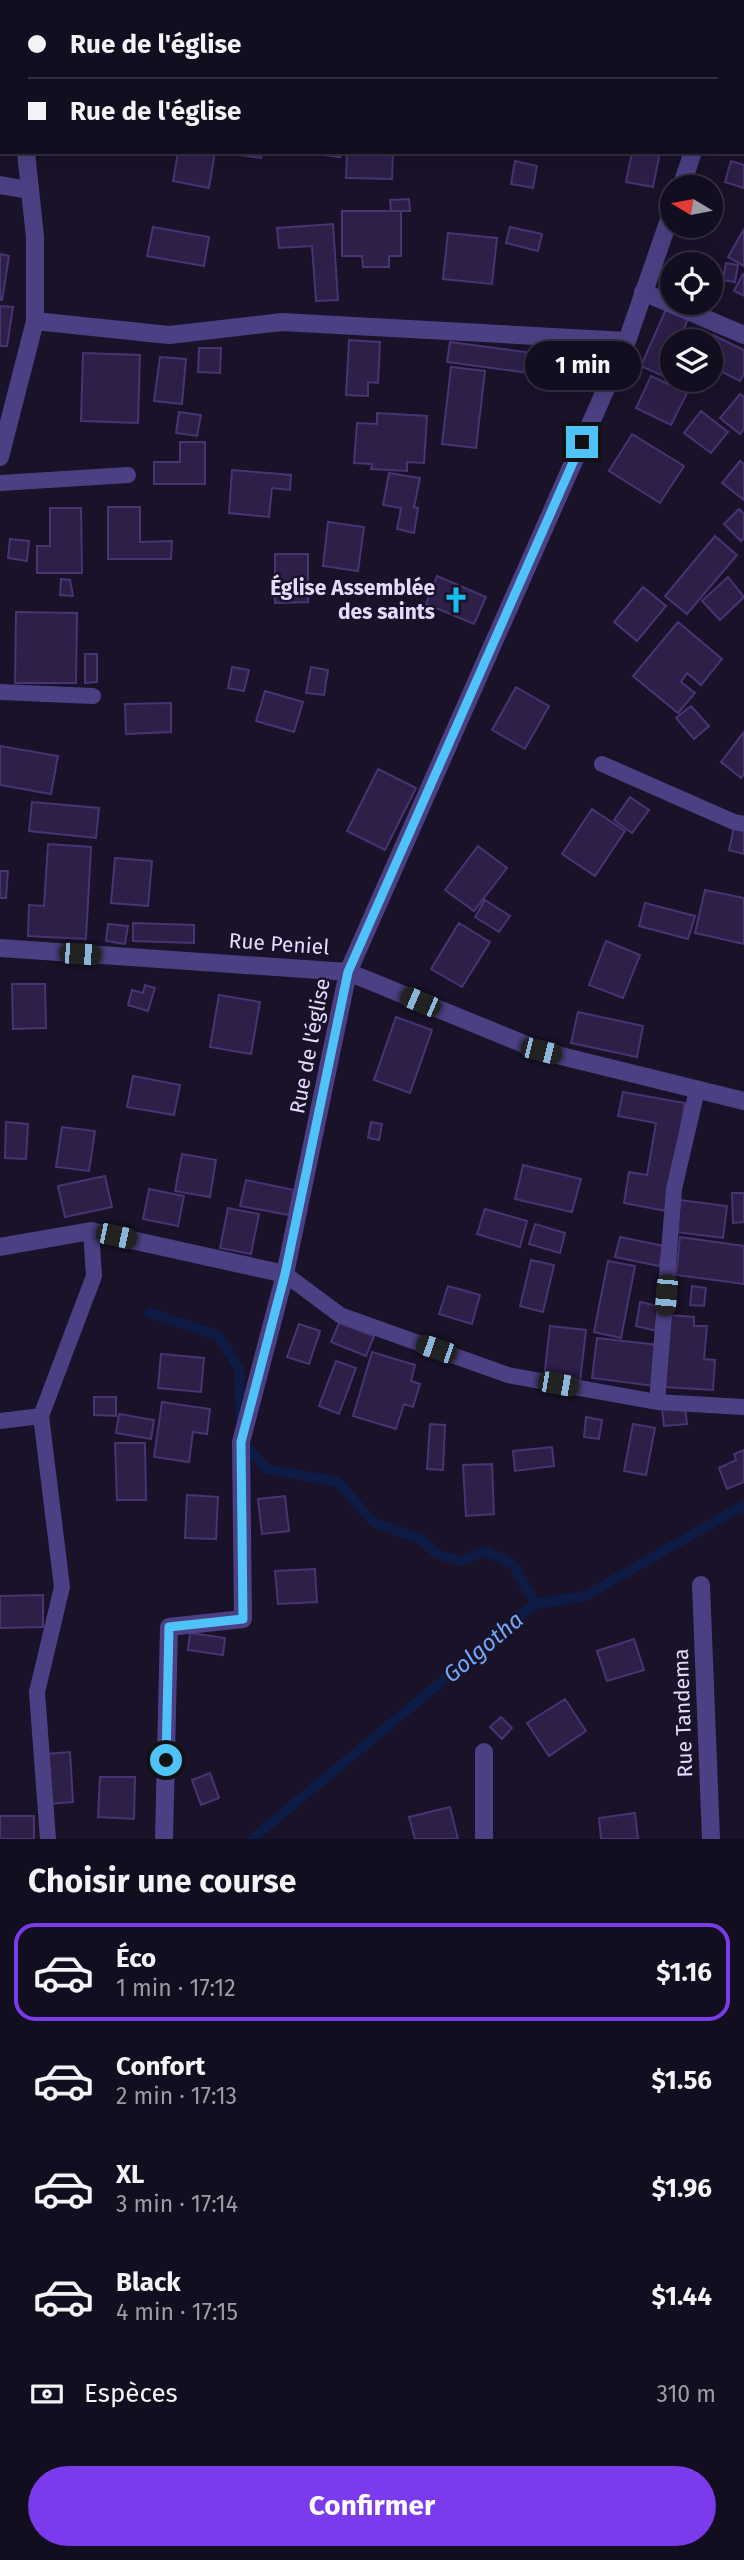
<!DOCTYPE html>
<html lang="fr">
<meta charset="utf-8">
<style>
:root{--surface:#130e1f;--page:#1c1728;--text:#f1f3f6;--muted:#9d9ca4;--line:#322e3d;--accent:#7c3aed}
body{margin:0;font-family:"Fira Sans",sans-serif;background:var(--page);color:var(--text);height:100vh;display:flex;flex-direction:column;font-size:26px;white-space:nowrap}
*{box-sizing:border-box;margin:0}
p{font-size:23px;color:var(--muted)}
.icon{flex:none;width:38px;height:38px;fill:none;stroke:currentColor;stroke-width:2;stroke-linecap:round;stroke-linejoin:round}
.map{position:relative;height:1839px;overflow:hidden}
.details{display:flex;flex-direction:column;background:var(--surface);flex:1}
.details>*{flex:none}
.hud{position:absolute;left:0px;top:0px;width:746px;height:154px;box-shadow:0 7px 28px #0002,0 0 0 2px var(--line);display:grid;align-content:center;height:154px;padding:0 28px;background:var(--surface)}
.needle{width:46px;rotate:280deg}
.tools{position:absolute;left:660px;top:175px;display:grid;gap:14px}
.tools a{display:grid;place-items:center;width:63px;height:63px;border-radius:50%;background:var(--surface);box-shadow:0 7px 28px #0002,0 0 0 2px var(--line);font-size:35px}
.end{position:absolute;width:32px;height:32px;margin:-16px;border:9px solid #4fc3f7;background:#111;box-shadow:0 0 0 4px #111}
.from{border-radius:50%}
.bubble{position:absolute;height:49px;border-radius:24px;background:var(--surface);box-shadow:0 7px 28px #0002,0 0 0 2px var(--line);font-size:23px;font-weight:700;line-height:49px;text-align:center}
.car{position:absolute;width:21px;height:42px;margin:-21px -10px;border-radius:9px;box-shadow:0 0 5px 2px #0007;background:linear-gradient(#222 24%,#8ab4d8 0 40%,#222 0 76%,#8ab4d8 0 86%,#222 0)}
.hud b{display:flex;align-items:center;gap:24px;height:66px;font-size:26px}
.hud b+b{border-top:2px solid var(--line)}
.hud i{width:18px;height:18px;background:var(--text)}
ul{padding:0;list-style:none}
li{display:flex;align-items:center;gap:21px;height:98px;margin:0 14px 10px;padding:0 14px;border:4px solid transparent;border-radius:21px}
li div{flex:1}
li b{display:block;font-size:26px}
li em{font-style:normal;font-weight:700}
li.selected{border-color:var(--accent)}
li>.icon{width:63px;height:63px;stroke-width:1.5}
h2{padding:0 28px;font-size:32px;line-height:84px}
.pay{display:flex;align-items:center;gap:18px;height:77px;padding:0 28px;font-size:26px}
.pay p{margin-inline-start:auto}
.action{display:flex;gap:14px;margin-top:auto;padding:14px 28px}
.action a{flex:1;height:80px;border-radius:42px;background:var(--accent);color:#fff;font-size:28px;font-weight:700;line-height:80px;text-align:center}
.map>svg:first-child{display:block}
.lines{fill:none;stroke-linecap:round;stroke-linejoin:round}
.stream{stroke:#0e1b45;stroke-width:10}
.building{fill:#2d1f48;stroke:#483373;stroke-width:2}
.service{stroke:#4c4084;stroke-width:16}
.minor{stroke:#4c4084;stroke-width:18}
.route{stroke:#4fc3f7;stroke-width:9}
.labels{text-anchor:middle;stroke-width:5;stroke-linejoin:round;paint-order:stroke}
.poi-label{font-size:21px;font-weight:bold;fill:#e4dcfd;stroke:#191229;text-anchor:end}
.street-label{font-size:21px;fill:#e4dcfd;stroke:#191229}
.water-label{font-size:23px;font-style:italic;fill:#71a7f6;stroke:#191229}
</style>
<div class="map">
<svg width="744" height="1839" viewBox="0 0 744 1839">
<rect width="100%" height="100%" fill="#191229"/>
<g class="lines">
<path class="stream" d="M150 1313 219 1336 239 1369 241 1422
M243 1443 267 1469 338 1482 373 1522 421 1539 437 1554 461 1561 486 1551 513 1564 535 1604
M252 1839 535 1604 585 1596 744 1505"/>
</g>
<path class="building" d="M0 0H46L2 2V43Z
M178 152H215L209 188 173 181Z
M240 152H262L261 158 239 155Z
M298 152H340V157Z
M347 152H393L392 179 346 178Z
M632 152H660L653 187 626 182Z
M515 161 537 166 533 188 511 184Z
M731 161 744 165V188L725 182Z
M409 199 410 211H391L390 200Z
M342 211H401V256H389V267H363L362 256H342Z
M333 224 338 300 316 301 312 246 279 248 277 228Z
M153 227 209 237 204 266 147 256Z
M510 227 542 234 538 251 506 243Z
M744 229V266L728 257Z
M448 233 497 238 492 284 443 279Z
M0 254 9 256 2 300H0Z
M726 263 738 265 735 282 723 280Z
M743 274H744V296L734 291Z
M0 306 13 307 7 346H0Z
M666 309 688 319 679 341H672V356L663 376 641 366Z
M713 335 744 350V374L740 381 710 366Z
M349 340 380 342 378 383 368 382V396L346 395Z
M450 342 540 354 537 374 447 362Z
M199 348H221L220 373 198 372Z
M83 353 140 355 138 423 81 421Z
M160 357 186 359 182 404 154 401Z
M451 367 485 371 476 448 442 444Z
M651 376 687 393 671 425 636 408Z
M740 394 744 397V429L740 434 720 418Z
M701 411 728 432 711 453 684 433Z
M179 412 201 415 197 436 176 433Z
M377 413 427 416 424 463 407 462V471L371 469 372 464 354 463 357 423 377 424Z
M632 434 684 466 660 503 609 471Z
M180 442H205V484H154V462H180Z
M740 461 744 464V500L722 483Z
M232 470 291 475 290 490 272 488 269 517 229 513Z
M389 473 420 478 414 507 418 508 414 533 397 529 401 508 383 505Z
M108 507H140V542L172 541 171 559H108Z
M50 508H81L82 573H37V546H50Z
M739 509 744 514V538L741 541 724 524Z
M328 522 364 527 358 571 323 566Z
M715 536 737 555 687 614 665 596Z
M10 539 29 541 27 561 8 558Z
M275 554H308V602L275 603Z
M437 576 486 597 474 624 426 604Z
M728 577 744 597 720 620 702 601Z
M61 579 70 580 73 596 60 595Z
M643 587 666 606 637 641 614 622Z
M16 612 77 613 76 683H15Z
M678 622 722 659 701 685 687 673 681 682 695 693 678 713 633 676Z
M85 654H97V682L85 683Z
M232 667 249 670 244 691 228 688Z
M311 667 328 670 324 695 306 693Z
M516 687 549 706 525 749 492 730Z
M265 691 303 702 294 732 256 721Z
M171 703V732L126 734 125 704Z
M691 706 709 726 694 739 676 718Z
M744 732V774L741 778 721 762Z
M0 746 58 756 51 794 0 785Z
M378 769 416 788 385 850 347 831Z
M630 797 649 810 632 833 614 820Z
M32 802 99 808 96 838 29 831Z
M592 809 625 831 595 876 562 854Z
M734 827 744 829V854L729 850Z
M48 844 91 847 86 939 28 936 29 905 44 906Z
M478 846 507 868 474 911 445 890Z
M115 858 152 861 148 906 111 903Z
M0 871H8L6 898H0Z
M705 890 744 898V944L695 933Z
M485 900 510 916 499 932 475 917Z
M645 903 695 916 688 939 639 926Z
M133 923 194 925V943L133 941Z
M459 923 490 942 462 987 431 969Z
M108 924 128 926 125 944 106 941Z
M606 941 640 955 623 998 589 985Z
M12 984H45L46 1028 13 1029Z
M145 985 155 988 148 1011 128 1005 132 990 143 993Z
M219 995 260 1002 251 1054 210 1047Z
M578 1012 643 1026 637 1057 571 1043Z
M396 1017 432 1030 410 1093 374 1080Z
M133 1076 180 1085 174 1115 127 1107Z
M623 1092 685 1103 666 1211 624 1203 629 1172 647 1175 656 1123 618 1116Z
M6 1122 28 1124 26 1159 5 1158Z
M371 1122 382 1124 379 1140 368 1138Z
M62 1127 95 1131 89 1171 56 1167Z
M182 1154 216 1160 210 1197 175 1191Z
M523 1165 581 1179 572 1212 515 1199Z
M105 1176 112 1207 65 1217 58 1186Z
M246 1180 294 1190 289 1215 240 1206Z
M149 1189 184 1196 178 1226 143 1219Z
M732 1193H744V1222L733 1223Z
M680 1200 727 1206 723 1238 676 1232Z
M228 1208 259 1214 251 1254 220 1248Z
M485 1209 527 1221 520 1247 477 1234Z
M535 1224 565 1233 560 1253 529 1244Z
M620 1237 664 1246 659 1266 615 1257Z
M680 1237 744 1246V1284L676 1275Z
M531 1260 554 1265 543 1312 520 1306Z
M608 1261 635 1266 621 1338 594 1332Z
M448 1286 480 1295 472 1324 439 1314Z
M692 1286 706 1288 704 1306 690 1305Z
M640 1302 662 1307 657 1331 636 1326Z
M668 1315 694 1317V1326H707L704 1359 715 1360 713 1390 664 1387Z
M339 1323 374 1336 366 1356 331 1342Z
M299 1324 320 1331 309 1364 287 1357Z
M550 1326 586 1330 580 1382 544 1378Z
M597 1338 659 1345 654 1386 592 1378Z
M372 1352 415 1365 411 1381 420 1384 413 1407 404 1404 396 1429 353 1416Z
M161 1354 204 1358 201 1392 158 1388Z
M336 1361 356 1368 339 1414 319 1406Z
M94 1397H116V1416L94 1415Z
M162 1402 210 1409 207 1434 193 1432 189 1462 154 1457Z
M685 1406 687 1424 664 1426 662 1409Z
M119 1414 154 1420 151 1439 116 1433Z
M586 1417 602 1420 599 1439 584 1437Z
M430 1424 445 1425 443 1470 427 1469Z
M633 1424 655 1428 646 1475 624 1471Z
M115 1443H145L146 1500H117Z
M552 1447 554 1466 515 1471 513 1451Z
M744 1450V1482L727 1489 719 1468 736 1460 734 1454Z
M492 1464 494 1514 466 1516 463 1465Z
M187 1495 218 1497 216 1539 185 1538Z
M285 1496 289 1531 262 1534 258 1499Z
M315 1569 317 1602 278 1604 275 1571Z
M43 1595V1627L0 1628V1596Z
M190 1633 225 1638 223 1655 188 1650Z
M634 1639 644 1670 607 1681 597 1651Z
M565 1699 586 1731 549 1756 527 1723Z
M501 1717 512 1728 502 1739 490 1727Z
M70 1752 73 1802 49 1804 46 1754Z
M210 1773 219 1798 201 1805 192 1780Z
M100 1777H135L134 1819 98 1817Z
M450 1807 458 1839H415L409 1817Z
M635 1813 638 1839H601L599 1818Z
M0 1816H34V1839H0Z"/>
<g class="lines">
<path class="service" d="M0 483 128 475
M0 692 93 696
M602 764 734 822 744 824
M285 1274 340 1315 508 1375 657 1402 744 1407
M657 1402 674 1189 697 1090
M0 1421 41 1416
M48 1839 37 1692 62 1587 41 1416 94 1276 91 1231"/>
<path class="minor" d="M128 0 137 2
M395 0V2
M60 2V0
M735 2V0
M0 185 29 190
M681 187 693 152
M643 292 744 335
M35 321 169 335 282 322 627 341
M0 457 35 321V237L26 152
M0 948 348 972 541 1051 744 1101
M0 1247 91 1231 285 1274
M701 1585 711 1839
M484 1752V1839
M164 1839 169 1627 243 1619 241 1442 285 1274 348 972 627 341 672 211"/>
</g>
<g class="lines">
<path class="route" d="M166 1760 169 1627 243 1619 241 1442 285 1274 348 972 582 442"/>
</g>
<defs>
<g id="church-bare" transform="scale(2.1)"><path d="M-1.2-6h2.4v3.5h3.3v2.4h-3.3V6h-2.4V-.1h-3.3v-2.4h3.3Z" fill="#15bdf0" stroke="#191229" stroke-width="2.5" paint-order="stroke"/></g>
</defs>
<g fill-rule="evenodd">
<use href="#church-bare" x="456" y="600"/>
</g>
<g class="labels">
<g class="poi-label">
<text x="435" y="595">Église Assemblée<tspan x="435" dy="24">des saints</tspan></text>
</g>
<g class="street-label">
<text transform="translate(279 944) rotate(4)" y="7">Rue Peniel</text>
<text transform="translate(310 1046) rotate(-79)" y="7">Rue de l'église</text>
<text transform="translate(683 1713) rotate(-92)" y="7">Rue Tandema</text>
</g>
<g class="water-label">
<text transform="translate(483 1647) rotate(-40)" y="8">Golgotha</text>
</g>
</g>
</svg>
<div class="tools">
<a><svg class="needle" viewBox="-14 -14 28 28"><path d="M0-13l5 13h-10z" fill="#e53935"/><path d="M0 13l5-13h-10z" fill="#9d9ca4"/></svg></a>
<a><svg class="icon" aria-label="locate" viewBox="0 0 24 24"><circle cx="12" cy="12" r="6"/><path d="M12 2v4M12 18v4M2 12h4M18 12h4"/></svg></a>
<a><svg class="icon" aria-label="layers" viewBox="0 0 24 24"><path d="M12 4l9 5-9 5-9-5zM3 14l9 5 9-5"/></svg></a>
</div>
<i class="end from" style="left:166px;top:1760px"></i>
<i class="end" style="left:582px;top:442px"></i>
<div class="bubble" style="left:525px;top:341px;width:116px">1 min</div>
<i class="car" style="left:80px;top:954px;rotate:94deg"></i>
<i class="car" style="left:420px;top:1002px;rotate:293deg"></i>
<i class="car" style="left:541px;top:1051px;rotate:104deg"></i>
<i class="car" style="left:116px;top:1236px;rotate:102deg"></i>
<i class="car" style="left:666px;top:1295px;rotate:185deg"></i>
<i class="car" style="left:436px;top:1349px;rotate:289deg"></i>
<i class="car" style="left:558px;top:1384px;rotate:100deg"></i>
<div class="hud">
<b><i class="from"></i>Rue de l'église</b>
<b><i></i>Rue de l'église</b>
</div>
</div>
<section class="details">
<h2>Choisir une course</h2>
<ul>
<li class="selected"><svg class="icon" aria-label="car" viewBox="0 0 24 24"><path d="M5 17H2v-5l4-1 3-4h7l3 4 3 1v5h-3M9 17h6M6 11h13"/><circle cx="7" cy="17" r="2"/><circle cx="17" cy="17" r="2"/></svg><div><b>Éco</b><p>1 min · 17:12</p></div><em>$1.16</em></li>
<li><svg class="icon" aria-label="car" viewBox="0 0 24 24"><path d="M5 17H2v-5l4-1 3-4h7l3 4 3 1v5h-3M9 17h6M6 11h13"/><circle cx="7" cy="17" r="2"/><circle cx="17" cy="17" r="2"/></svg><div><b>Confort</b><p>2 min · 17:13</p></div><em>$1.56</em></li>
<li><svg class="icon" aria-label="car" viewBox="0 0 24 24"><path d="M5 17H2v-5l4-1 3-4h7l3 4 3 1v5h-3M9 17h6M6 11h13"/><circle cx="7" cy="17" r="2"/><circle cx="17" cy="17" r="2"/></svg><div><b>XL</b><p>3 min · 17:14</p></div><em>$1.96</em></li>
<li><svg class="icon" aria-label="car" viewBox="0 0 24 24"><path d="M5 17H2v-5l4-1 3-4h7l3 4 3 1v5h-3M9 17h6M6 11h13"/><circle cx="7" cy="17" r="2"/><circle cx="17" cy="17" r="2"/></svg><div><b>Black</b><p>4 min · 17:15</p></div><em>$1.44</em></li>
</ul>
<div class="pay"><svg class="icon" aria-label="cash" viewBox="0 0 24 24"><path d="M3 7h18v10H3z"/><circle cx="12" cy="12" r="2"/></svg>Espèces<p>310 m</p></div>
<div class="action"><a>Confirmer</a></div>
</section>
